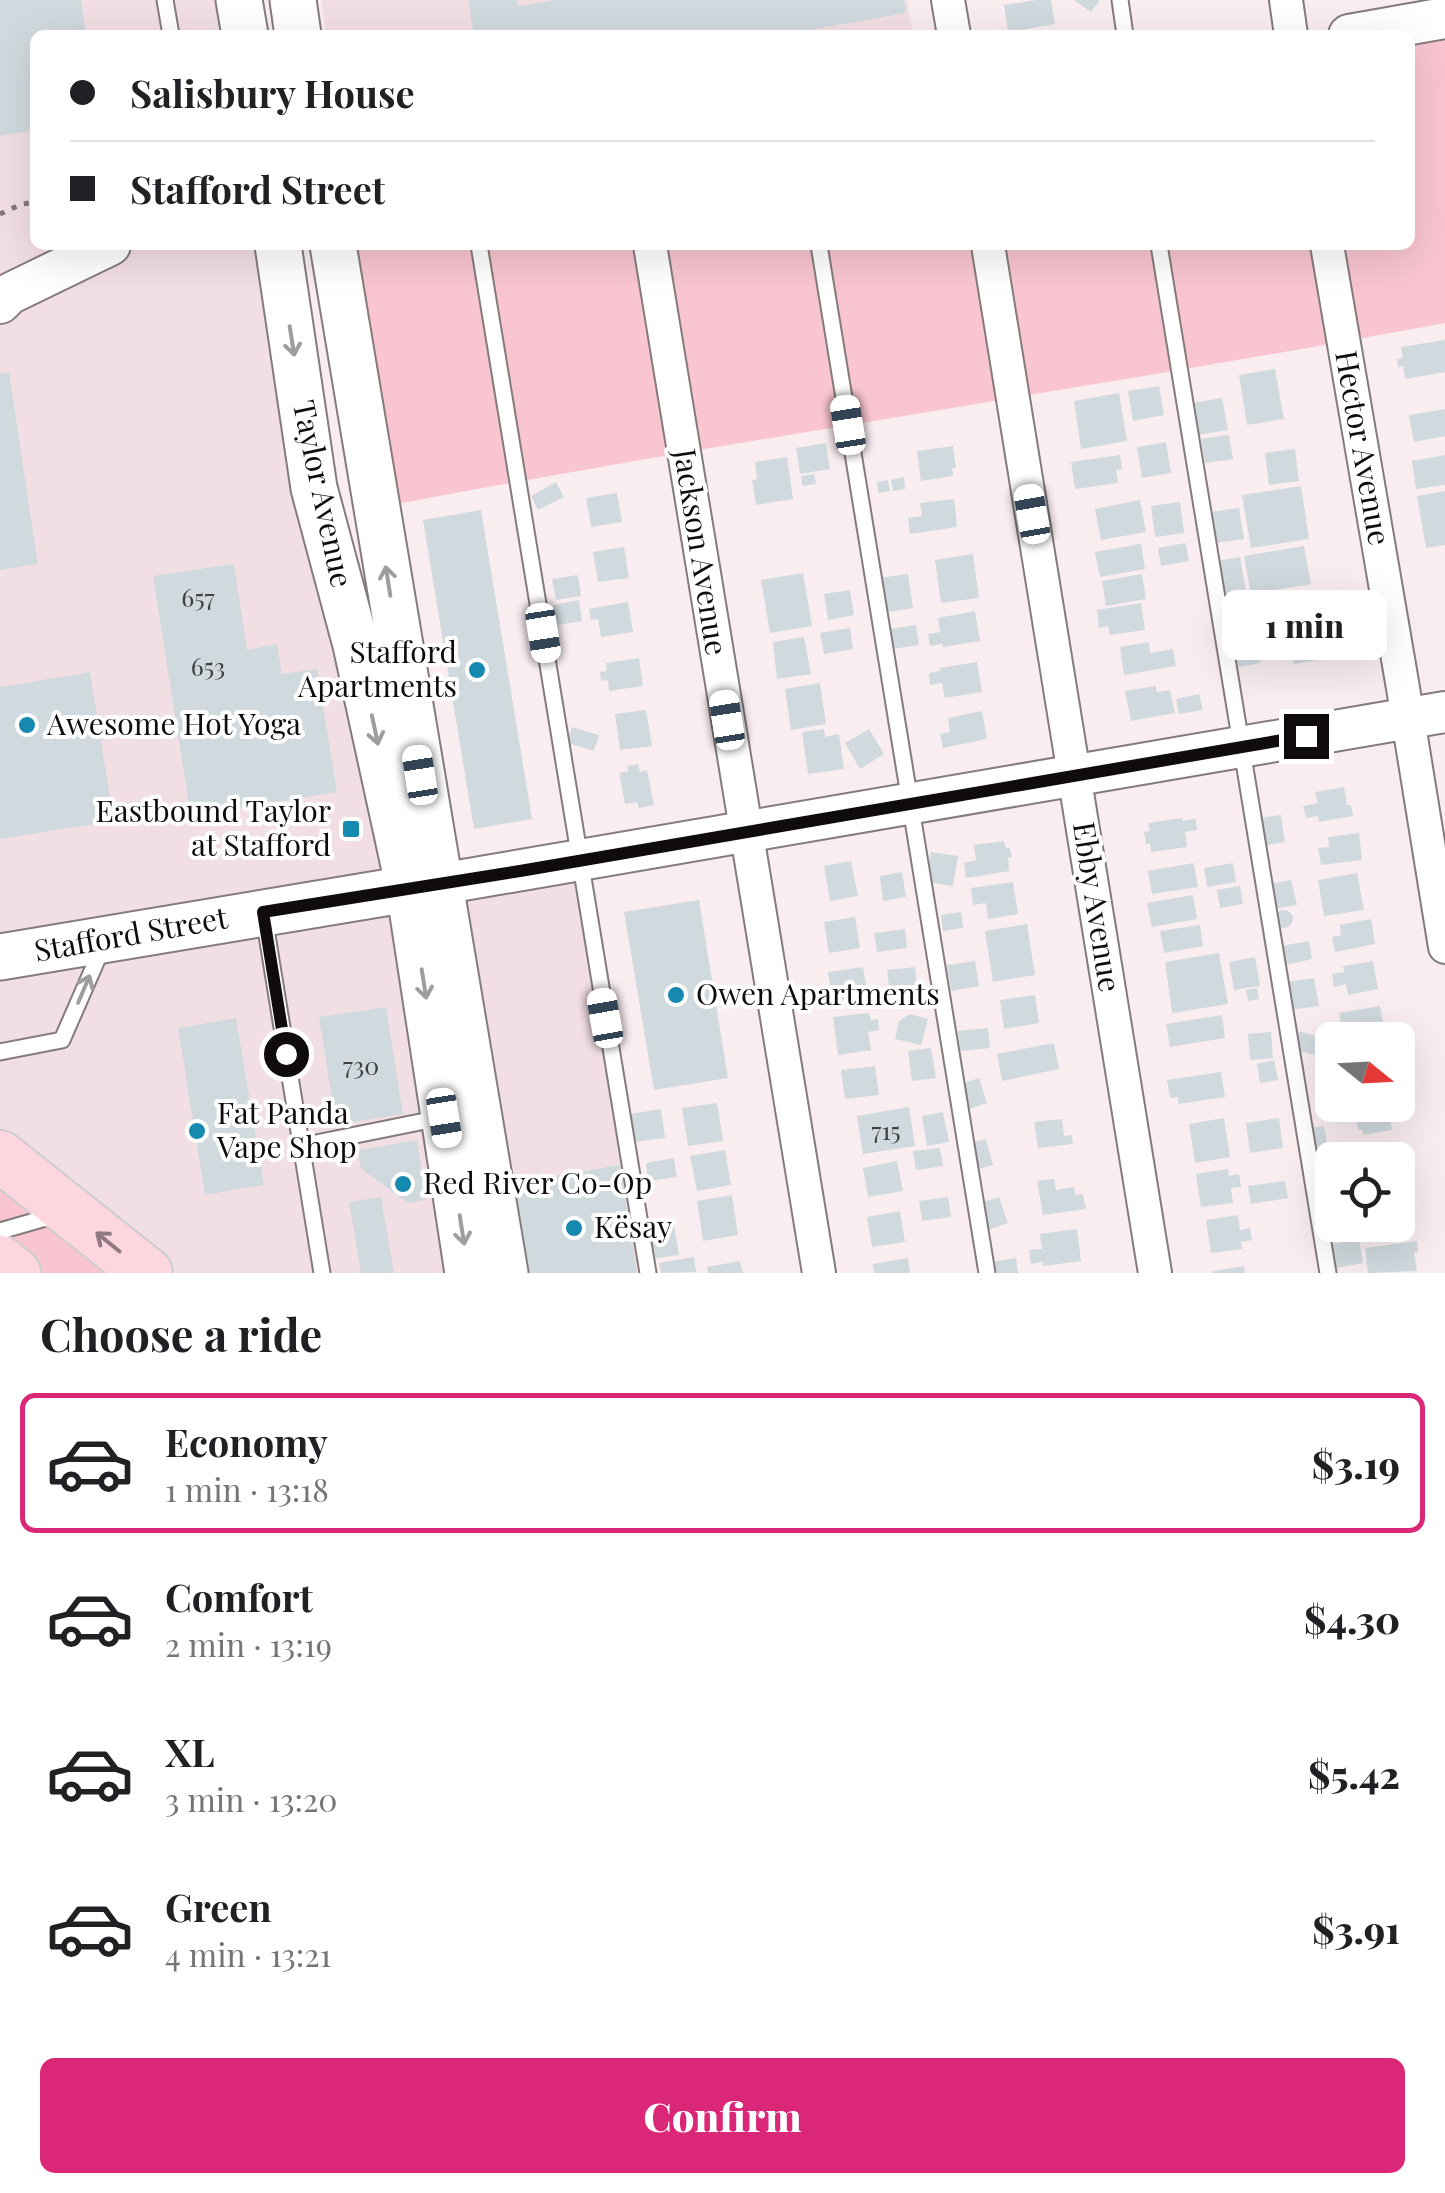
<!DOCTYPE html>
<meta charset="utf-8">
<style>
:root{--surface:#fff;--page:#f6f6f6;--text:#202124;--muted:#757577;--line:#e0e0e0;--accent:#db2777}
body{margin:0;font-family:"Playfair Display",serif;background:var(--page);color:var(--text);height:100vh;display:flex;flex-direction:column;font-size:38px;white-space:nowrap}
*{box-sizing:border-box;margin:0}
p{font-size:32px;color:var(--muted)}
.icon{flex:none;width:55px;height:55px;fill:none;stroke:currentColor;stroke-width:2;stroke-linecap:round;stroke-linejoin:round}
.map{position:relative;height:1273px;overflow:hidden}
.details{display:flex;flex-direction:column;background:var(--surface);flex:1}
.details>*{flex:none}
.banner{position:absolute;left:30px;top:30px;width:1385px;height:220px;border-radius:15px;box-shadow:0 10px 40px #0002;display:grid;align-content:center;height:220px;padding:0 40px;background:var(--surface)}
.needle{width:65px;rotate:108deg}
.fabs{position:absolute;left:1315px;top:1022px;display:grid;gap:20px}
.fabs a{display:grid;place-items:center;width:100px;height:100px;border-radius:15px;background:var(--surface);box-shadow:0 10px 40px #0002;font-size:50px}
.end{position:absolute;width:45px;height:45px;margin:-22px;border:12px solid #100c0d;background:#fff;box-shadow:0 0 0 5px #fff}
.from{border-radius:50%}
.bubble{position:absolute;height:70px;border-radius:15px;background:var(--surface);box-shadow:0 10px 40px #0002;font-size:32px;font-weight:800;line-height:70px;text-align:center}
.car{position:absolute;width:30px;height:60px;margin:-30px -15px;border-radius:12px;box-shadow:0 0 8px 2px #0007;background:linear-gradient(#fff 24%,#345 0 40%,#fff 0 76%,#345 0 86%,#fff 0)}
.banner b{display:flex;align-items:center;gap:35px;height:95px;font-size:38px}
.banner b+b{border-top:2px solid var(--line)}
.banner i{width:25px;height:25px;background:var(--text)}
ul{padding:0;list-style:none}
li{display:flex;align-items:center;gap:30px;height:140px;margin:0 20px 15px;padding:0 20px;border:5px solid transparent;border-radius:15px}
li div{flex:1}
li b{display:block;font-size:38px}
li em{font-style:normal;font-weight:800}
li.selected{border-color:var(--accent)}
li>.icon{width:90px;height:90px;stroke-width:1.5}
h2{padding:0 40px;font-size:45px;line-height:120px}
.action{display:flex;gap:20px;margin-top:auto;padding:20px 40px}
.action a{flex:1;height:115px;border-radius:15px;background:var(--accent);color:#fff;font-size:40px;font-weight:800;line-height:115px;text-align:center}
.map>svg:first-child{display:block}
.built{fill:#f2dfe4}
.green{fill:#f8c5d0}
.building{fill:#d0dade}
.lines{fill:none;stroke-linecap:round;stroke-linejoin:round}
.service-casing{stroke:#857b7d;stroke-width:19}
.minor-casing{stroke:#857b7d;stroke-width:36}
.tertiary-casing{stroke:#857b7d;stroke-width:44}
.secondary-casing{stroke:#857b7d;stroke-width:49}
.primary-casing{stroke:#cfcecf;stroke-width:54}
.path{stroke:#80787a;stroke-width:5;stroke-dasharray:5 8;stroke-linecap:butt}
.service{stroke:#fff;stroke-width:15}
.minor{stroke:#fff;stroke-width:32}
.tertiary{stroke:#fff;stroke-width:40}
.secondary{stroke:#fff;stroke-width:45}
.primary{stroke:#fdd6df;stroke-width:50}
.oneway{stroke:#9f9e9e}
.oneway2{stroke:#927b80}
.route{stroke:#100c0d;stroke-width:12}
.poi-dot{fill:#158aae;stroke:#fff;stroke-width:4}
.labels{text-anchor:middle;stroke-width:8;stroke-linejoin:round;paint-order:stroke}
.number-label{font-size:25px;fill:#404041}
.street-label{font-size:30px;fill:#100c0d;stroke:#fff}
.poi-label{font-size:30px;fill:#100c0d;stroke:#fff;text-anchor:start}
</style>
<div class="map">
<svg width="1445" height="1273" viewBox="0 0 1445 1273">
<rect width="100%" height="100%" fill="#f9edf0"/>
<path class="built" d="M0 0H239L245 35H35V245H278L468 1273H147L0 1156Z
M321 0H907L913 35H327Z
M579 861 648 1273H505L440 884Z"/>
<path class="green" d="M1445 18V323C1090 389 731 440 376 508L333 245H1410V35Z
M0 1156 147 1273H15L0 1261Z"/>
<path class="building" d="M0 0H81L86 35H35V130L0 136Z
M468 0H517L518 6 555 0H904L906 13 780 35H474Z
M1036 0H1051L1055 24 1008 32 1004 5Z
M1074 0H1100L1091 12Z
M1445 340V372L1405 379 1403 366 1398 367 1397 359 1403 358 1401 347Z
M1275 369 1284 419 1247 425 1239 375Z
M9 372 38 564 0 570V374Z
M1159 386 1164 415 1133 421 1128 391Z
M1119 393 1127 441 1081 449 1074 401Z
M1222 398 1228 430 1198 435 1193 403Z
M1445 409V436L1414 442 1409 415Z
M1229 435 1233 459 1205 463 1201 439Z
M1166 442 1171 473 1142 478 1137 447Z
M826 443 830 469 800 474 796 448Z
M953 446 956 468H952L953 476 921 481 917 451Z
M1295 449 1299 481 1269 485 1265 453Z
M1120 455 1122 469 1116 470 1118 483 1075 489 1071 462Z
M1445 455V485L1416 489 1412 461Z
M787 457 793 499 756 505 752 480 757 479 755 462Z
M814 474 816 484 802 486 801 476Z
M904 477 905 489 893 491 891 480Z
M888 480 890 491 878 493 877 482Z
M556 482 564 497 538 510 531 496Z
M1301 486 1309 539 1251 548 1242 495Z
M1445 491V545L1426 548 1417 496Z
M617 493 622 522 591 527 586 498Z
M954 499 957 527 910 534 908 518 922 516 920 503Z
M1140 500 1146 532 1101 540 1095 509Z
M1180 502 1184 533 1155 537 1151 506Z
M1239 508 1244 539 1216 543 1210 512Z
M481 510 532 819 474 829 423 520Z
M1186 543 1189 561 1161 566 1158 548Z
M1141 544 1145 569 1100 577 1095 552Z
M1304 546 1311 584 1251 594 1244 556Z
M624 547 629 578 598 582 593 552Z
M973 554 979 598 941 603 935 560Z
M1240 557 1246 592 1222 596 1215 561Z
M234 564 247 650 277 644 282 674 317 669 337 792 232 809 234 820 201 826 191 818 153 576Z
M803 573 812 626 770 633 761 580Z
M908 574 913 608 883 613 878 578Z
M1142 574 1146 599 1106 606 1102 581Z
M578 575 581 596 556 600 552 579Z
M850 590 854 615 828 620 824 594Z
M579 600 582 621 556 625 553 605Z
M628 602 633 632 601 637 598 619 591 620 589 609Z
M1141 603 1145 630 1110 635 1108 626 1099 628 1097 610Z
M1323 607 1324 614 1333 613 1339 650 1330 652 1331 658 1294 664 1289 640H1284L1280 614Z
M975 611 980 641 943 647 942 644 930 646 928 634 940 632 938 618Z
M916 625 919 645 893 649 890 629Z
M850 628 853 649 824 654 820 633Z
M804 637 811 674 777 679 773 642Z
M1149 642 1150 653 1173 649 1176 666 1124 675 1120 647Z
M1257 644 1260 663 1235 668 1231 649Z
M639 658 643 686 609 691 608 680 601 681 600 672 607 671 606 663Z
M977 662 982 692 945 698 942 683 930 685 929 673 940 671V668Z
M90 672 114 821 0 839V687Z
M820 683 826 724 791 730 785 689Z
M1156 686 1157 692 1170 690 1175 713 1131 721 1125 691Z
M1199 694 1203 710 1179 714 1176 699Z
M646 710 652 746 620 750 615 714Z
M982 711 987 739 943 748 940 734 950 732 948 718Z
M572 727 599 735 594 751 567 743Z
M824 729 825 737 839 734 844 769 808 774 802 732Z
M869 729 884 754 860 769 845 743Z
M638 764 640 772 647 770 654 805 639 808 637 802 625 804 619 773 629 771 627 766Z
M1344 787 1347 805H1351L1353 816 1319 822 1318 816 1306 818 1303 806 1318 803 1315 792Z
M1281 815 1285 842 1262 846 1258 818Z
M1182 818 1183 821 1196 819 1197 830 1185 832 1187 847 1151 852 1150 843 1146 844 1144 832 1150 831 1148 823Z
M1359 833 1362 860 1321 865 1318 848 1329 847 1328 837Z
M1004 841 1006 848H1010L1012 857 1008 858 1009 871 966 878 964 863 976 860 974 845Z
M931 852 958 856 953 886 926 882Z
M851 861 858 896 830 901 824 866Z
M1194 863 1198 887 1152 894 1148 871Z
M1233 863 1236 882 1207 887 1204 868Z
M902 872 906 897 883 901 880 876Z
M1357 873 1364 910 1324 916 1318 880Z
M1291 880 1297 905 1274 909 1269 884Z
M1013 882 1018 914 988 919 986 903 973 905 971 888Z
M1240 886 1243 904 1220 908 1217 890Z
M1193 895 1197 919 1152 927 1147 903Z
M699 900 728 1078 654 1090 624 912Z
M1275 919a9 9 0 1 1 18 0a9 9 0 1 1-18 0Z
M961 912 963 928 943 931 941 915Z
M855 917 860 948 829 953 824 922Z
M1371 919 1375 944 1335 952 1332 937 1341 935 1340 925Z
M1027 924 1035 975 993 982 985 931Z
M1200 925 1203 946 1164 953 1160 931Z
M905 929 907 948 877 952 874 933Z
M1309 941 1312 959 1285 965 1281 946Z
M1219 953 1228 1004 1172 1013 1165 962Z
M1255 957 1260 986 1234 990 1229 962Z
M975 961 979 986 951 991 947 965Z
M1373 961 1378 989 1348 995 1346 984 1334 987 1332 974 1344 972 1343 966Z
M863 967 868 996 835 1001 833 986H830L828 972Z
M915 967 918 993 890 996 887 970Z
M1314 978 1319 1006 1290 1010 1285 982Z
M1257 988 1259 999 1248 1001 1246 990Z
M1035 995 1039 1023 1004 1029 1000 1000Z
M1380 1006 1385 1036 1361 1040H1354L1353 1035 1343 1037 1339 1013Z
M386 1007 403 1114 336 1125 319 1017Z
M869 1013 871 1020 878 1019 879 1030 868 1032 871 1050 838 1055 833 1017Z
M910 1014 928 1019 921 1045 895 1039 899 1021Z
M1222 1015 1225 1038 1170 1047 1166 1024Z
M236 1018 264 1185 205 1195 178 1028Z
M988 1028 990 1048 960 1051 958 1031Z
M1297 1031 1324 1038 1320 1056 1293 1050Z
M1271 1032 1273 1058 1250 1060 1248 1034Z
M1054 1043 1059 1069 1002 1081 997 1054Z
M931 1048 936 1078 912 1081 908 1051Z
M1274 1060 1278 1080 1260 1083 1257 1064Z
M875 1066 879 1095 845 1099 841 1070Z
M1221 1072 1225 1097 1178 1104V1097L1170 1098 1167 1080Z
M979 1078 987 1103 969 1109 961 1084Z
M1332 1102V1105H1343L1344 1114 1324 1117 1322 1103Z
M717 1103 723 1141 688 1146 682 1108Z
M1373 1105H1388L1392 1130 1363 1135V1130H1358L1356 1116 1363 1115 1362 1107Z
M909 1107 915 1146 863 1154 857 1116Z
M661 1109 665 1138 634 1142 630 1114Z
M943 1112 949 1142 927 1146 922 1116Z
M1224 1118 1230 1157 1195 1163 1189 1124Z
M1279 1118 1283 1148 1250 1153 1246 1123Z
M1062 1119 1064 1136 1072 1135 1073 1144 1038 1148 1034 1122Z
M1324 1126 1328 1150 1312 1152 1308 1128Z
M986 1139 993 1165 978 1169 971 1143Z
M417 1140 426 1200 408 1203 361 1169 358 1150Z
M1397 1146 1399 1160H1354L1353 1153Z
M940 1148 943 1166 916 1170 913 1151Z
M725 1150 731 1185 697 1191 690 1156Z
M1350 1150 1351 1160H1332V1174L1323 1176 1320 1153Z
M674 1158 677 1177 648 1181 646 1163Z
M897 1161 903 1191 868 1197 863 1168Z
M620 1165 637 1273H525L511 1183Z
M1228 1169 1229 1176 1239 1174 1241 1187 1231 1188 1233 1203 1201 1207 1196 1174Z
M1054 1179 1056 1190 1074 1187 1075 1195 1083 1194 1086 1209 1043 1215 1037 1181Z
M1285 1181 1288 1198 1251 1204 1248 1186Z
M1406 1194 1410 1224 1398 1225V1195Z
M732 1195 738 1235 703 1241 697 1201Z
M381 1197 394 1273H361L349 1202Z
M948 1197 951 1217 922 1221 919 1201Z
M999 1197 1008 1223 988 1230 979 1203Z
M900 1211 905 1242 872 1247 867 1217Z
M1238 1215 1240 1230 1250 1228 1252 1240 1241 1242 1242 1249 1211 1253 1206 1220Z
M674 1226 679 1255 651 1259 646 1231Z
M1077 1229 1081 1261 1043 1266V1262L1031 1264 1029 1250 1042 1249 1040 1234Z
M1359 1239 1363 1263 1336 1268 1332 1244Z
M1417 1241 1418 1252H1414L1417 1271 1368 1273 1365 1248Z
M694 1257 696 1272 661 1273 659 1263Z
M908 1258 910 1273H874L873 1264Z
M1016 1258 1018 1273H992L990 1262Z
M740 1261 743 1273H708L707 1267Z
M1244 1266 1245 1273H1213V1271Z"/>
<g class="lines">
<g class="service-casing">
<path id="service" d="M165 0 171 35
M1120 0 1125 35
M479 245 648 1273
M819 245 987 1273
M1159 245 1328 1273
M264 917 322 1273
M0 1052 62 1040 103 946
M301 1146 440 1118
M0 1231 56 1215"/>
</g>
<g class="minor-casing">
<path id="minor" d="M948 0 954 35
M1286 0 1291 35
M650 245 819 1273
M988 245 1155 1273
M1327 245 1403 688 1445 947"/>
</g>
<g class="tertiary-casing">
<path id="tertiary" d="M1349 35 1445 18
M0 303 9 294 110 245
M440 884 1445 712"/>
</g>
<g class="secondary-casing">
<path id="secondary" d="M239 0 245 35
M293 0 298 35
M278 245 314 488 356 645 409 888 468 1273
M333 245 505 1273
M0 957 438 884"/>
</g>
<g class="primary-casing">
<path id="primary" d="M0 1156 147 1273
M0 1261 15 1273"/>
</g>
<path class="path" d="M0 214 22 204 35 202"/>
<use href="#service" class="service"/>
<use href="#minor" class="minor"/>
<use href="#tertiary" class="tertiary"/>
<use href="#secondary" class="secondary"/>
<use href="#primary" class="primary"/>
</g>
<defs><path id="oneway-shaft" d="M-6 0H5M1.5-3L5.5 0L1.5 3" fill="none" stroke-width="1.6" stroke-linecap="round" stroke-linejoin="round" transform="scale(2.5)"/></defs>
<g class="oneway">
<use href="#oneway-shaft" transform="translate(292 341) rotate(81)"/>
<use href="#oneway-shaft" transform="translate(388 581) rotate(-99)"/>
<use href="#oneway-shaft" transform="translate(375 730) rotate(78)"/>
<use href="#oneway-shaft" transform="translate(424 984) rotate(81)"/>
<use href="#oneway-shaft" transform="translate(84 989) rotate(-67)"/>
<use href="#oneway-shaft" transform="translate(462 1230) rotate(81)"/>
</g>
<use class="oneway2" href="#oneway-shaft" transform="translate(108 1242) rotate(-141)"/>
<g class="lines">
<path class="route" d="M286 1054 263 912 520 871 1306 736"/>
</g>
<g class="poi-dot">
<circle cx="477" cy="670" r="10"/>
<circle cx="27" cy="725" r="10"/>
<rect x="341" y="819" width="20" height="20" rx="5"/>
<circle cx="676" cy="995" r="10"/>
<circle cx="197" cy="1131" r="10"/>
<circle cx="403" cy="1184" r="10"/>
<circle cx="574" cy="1228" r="10"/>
</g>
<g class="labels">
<g class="number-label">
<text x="198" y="607">657</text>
<text x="208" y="676">653</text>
<text x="361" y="1075">730</text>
<text x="886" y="1140">715</text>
</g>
<g class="street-label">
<text transform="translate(1362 448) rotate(80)" y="10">Hector Avenue</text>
<text transform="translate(322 494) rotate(78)" y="10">Taylor Avenue</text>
<text transform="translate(700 552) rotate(81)" y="10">Jackson Avenue</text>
<text transform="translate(1096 907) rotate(81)" y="10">Ebby Avenue</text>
<text transform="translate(131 935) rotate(-10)" y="10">Stafford Street</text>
</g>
<g class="poi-label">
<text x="457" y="663" text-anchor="end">Stafford<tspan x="457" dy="34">Apartments</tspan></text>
<text x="47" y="735">Awesome Hot Yoga</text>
<text x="331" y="822" text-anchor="end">Eastbound Taylor<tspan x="331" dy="34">at Stafford</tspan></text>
<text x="696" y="1005">Owen Apartments</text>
<text x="217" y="1124">Fat Panda<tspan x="217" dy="34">Vape Shop</tspan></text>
<text x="423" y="1194">Red River Co-Op</text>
<text x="594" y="1238">Kësay</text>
</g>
</g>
</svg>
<div class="fabs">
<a><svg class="needle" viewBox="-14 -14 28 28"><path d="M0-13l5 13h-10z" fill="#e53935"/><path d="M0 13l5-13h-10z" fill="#757577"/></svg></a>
<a><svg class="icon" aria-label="locate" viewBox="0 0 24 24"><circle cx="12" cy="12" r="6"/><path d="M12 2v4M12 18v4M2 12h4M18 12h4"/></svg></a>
</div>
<i class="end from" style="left:286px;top:1054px"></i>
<i class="end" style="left:1306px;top:736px"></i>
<div class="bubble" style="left:1222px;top:590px;width:165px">1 min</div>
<i class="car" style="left:848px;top:425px;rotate:351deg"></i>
<i class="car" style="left:1032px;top:514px;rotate:350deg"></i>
<i class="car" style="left:543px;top:633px;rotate:171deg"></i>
<i class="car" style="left:727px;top:720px;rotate:351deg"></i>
<i class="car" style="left:420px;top:775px;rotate:351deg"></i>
<i class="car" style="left:605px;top:1018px;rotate:350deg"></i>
<i class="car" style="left:444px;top:1118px;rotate:171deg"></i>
<div class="banner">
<b><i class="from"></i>Salisbury House</b>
<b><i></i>Stafford Street</b>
</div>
</div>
<section class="details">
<h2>Choose a ride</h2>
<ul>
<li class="selected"><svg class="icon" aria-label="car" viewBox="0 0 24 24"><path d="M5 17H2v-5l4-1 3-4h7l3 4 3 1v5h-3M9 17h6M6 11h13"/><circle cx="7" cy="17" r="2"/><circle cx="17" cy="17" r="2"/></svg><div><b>Economy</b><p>1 min · 13:18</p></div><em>$3.19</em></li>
<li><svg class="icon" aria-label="car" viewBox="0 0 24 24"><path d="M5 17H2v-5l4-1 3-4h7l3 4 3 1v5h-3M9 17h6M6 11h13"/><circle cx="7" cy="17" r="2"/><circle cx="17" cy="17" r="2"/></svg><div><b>Comfort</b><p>2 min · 13:19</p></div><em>$4.30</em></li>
<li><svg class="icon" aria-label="car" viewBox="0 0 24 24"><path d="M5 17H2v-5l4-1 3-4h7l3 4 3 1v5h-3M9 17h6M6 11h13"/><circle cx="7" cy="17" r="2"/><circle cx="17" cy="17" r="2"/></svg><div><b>XL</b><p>3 min · 13:20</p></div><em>$5.42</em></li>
<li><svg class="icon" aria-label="car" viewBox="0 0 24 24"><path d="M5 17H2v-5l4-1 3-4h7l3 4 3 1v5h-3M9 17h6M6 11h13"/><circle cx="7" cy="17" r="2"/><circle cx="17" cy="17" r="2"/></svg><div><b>Green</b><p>4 min · 13:21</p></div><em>$3.91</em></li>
</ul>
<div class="action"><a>Confirm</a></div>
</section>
